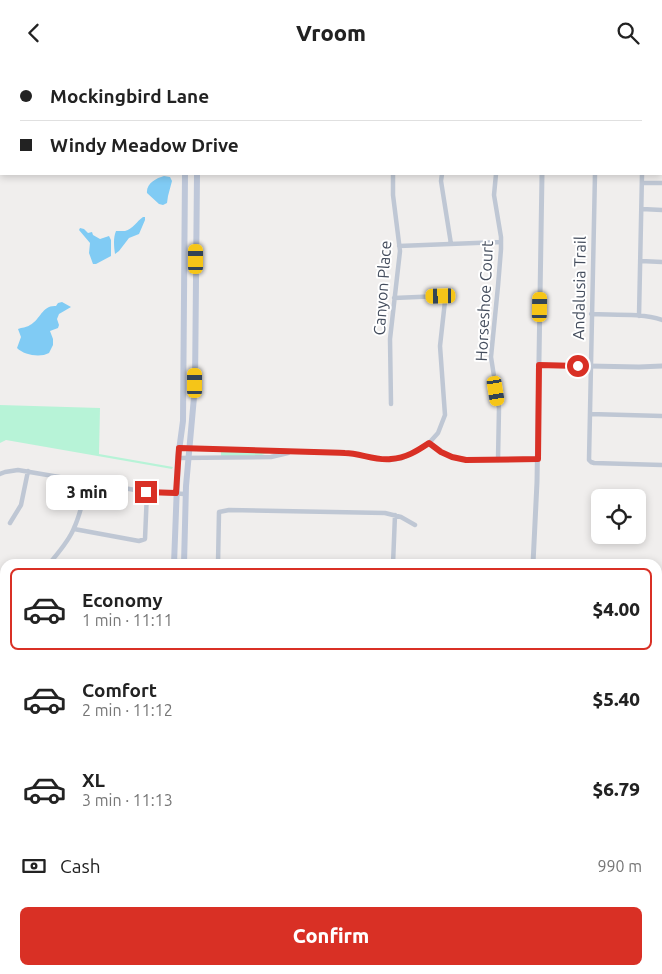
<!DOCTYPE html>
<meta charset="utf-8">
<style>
:root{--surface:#fff;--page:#f6f6f6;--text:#222;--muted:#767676;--line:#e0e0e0;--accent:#d93025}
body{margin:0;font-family:Ubuntu,sans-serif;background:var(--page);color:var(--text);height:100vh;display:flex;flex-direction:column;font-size:19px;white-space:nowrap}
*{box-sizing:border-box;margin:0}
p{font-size:16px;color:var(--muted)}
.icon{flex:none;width:28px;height:28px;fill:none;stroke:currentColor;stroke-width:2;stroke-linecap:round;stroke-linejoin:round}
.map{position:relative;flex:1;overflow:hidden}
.panel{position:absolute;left:0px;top:494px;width:662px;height:416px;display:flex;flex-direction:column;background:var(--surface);border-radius:15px 15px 0 0;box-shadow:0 2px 8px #0003}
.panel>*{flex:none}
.guide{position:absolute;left:0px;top:0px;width:662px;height:110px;box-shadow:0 2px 8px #0003;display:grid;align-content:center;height:110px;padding:0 20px;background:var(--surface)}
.tools{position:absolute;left:591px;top:424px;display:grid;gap:10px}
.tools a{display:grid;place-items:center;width:55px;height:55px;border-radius:8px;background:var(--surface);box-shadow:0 2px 8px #0003;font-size:25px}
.end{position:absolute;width:22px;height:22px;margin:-11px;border:6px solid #d93025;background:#fff;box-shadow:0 0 0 2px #fff}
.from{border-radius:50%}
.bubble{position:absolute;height:35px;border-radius:8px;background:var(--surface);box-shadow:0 2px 8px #0003;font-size:16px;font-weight:800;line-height:35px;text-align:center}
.car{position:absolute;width:15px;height:30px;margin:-15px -8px;border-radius:6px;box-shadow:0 0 4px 1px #0007;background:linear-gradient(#f5c518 24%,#345 0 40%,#f5c518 0 76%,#345 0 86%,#f5c518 0)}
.guide b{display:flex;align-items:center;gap:18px;height:48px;font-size:19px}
.guide b+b{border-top:1px solid var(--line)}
.guide i{width:12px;height:12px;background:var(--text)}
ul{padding:9px 0 0;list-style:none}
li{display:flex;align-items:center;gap:15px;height:82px;margin:0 10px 8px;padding:0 10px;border:2px solid transparent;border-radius:8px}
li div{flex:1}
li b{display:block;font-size:19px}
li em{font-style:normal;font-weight:800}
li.active{border-color:var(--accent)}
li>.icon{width:45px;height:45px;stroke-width:1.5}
.pay{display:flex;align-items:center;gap:12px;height:55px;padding:0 20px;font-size:19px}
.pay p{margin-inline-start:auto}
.button{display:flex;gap:10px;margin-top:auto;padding:10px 20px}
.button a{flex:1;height:58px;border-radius:8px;background:var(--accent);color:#fff;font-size:20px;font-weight:800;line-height:58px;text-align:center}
header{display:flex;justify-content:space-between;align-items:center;height:65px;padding:0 20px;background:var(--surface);font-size:22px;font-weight:800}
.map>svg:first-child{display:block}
.green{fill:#b7f3d7}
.water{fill:#80cbf4}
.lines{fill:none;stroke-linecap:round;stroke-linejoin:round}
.minor{stroke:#bfc7d4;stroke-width:4.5}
.tertiary{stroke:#bfc7d4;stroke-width:5}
.secondary{stroke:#bec7d9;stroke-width:6}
.route{stroke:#d93025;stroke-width:6}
.labels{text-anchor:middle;stroke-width:4;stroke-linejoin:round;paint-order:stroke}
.street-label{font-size:16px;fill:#444d5d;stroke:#fff}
</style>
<header><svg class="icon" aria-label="back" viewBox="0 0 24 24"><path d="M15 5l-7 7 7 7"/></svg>Vroom<svg class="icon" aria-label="search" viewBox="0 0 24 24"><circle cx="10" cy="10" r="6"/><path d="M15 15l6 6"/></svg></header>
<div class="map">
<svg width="662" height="909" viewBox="0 0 662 909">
<rect width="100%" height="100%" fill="#f0eeed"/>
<path class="green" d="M0 340 100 343 99 389 173 402 172 404 6 375 0 378Z
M221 386 272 387 258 391H221Z"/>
<path class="water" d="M164 111 170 112 172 116 168 131 167 138 163 140 159 139 147 128C146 119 156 113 164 111Z
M143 152H145V155L139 169 129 173 119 186 115 189C114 182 113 173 116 166 119 166 122 166 125 166 133 164 137 156 143 152Z
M80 163 84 164 88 168 92 167 93 170 100 174 109 171 111 175V191L96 199H93L89 188 90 178 79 165Z
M62 237 71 242 59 249 57 254 59 260 58 263 50 266 53 274V280L49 288C40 293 24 290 17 283L21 272 18 264C22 262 26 263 30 260 41 254 42 240 56 241L58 238Z"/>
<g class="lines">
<path class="minor" d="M485 0V1
M496 0 513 1
M493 1V0
M618 1V0
M442 109 441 116 451 179
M496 109 494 130 501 172V184L498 221 491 292 499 343 498 395
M595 109 589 395 591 397 594 398 662 400
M642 118H662
M642 144 662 145
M399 181 501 177
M641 196 662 197
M591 249C612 250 643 248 662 255
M639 251 642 109
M391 339 390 274 400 186 393 130V109
M590 349 662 351
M429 378 441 387 452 392 466 395 538 394
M179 383 348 388 381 394 390 395 402 393 413 388 429 378 438 368 445 350 440 281 445 236V233L441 231 394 233
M178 393 271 392 288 388
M0 409 5 407 18 405 147 427 185 429
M10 458 21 440 28 406
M74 464 139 476 145 474 147 427
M174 496 303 499
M49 499C58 488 69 476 74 463 81 448 84 432 87 417
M218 499 219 447 229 445 385 448 401 452 415 460
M393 499 395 450
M0 518 5 522
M0 707 5 708
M202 905 203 909
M644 909V905"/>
<path class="tertiary" d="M539 300 639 302 662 301
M533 499 537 417 542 109
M0 607 5 610
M518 909V905"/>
<path class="secondary" d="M187 0V1
M197 0V1
M0 26H1
M0 34H1
M661 43H662
M174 499 178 393 183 356 185 109
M184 499 186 421 195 321 197 109
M113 909 114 905
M123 909 125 905"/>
</g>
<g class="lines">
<path class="route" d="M146 427 176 428 179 383C235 385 290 386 345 388 360 388 375 396 391 394 406 393 417 386 429 378L441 387 452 392 466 395 538 394 539 300 578 301"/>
</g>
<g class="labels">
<g class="street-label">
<text transform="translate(382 223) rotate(-86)" y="6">Canyon Place</text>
<text transform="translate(579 223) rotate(-89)" y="6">Andalusia Trail</text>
<text transform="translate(484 236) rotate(-87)" y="6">Horseshoe Court</text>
</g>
</g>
</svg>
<div class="tools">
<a><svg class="icon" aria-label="locate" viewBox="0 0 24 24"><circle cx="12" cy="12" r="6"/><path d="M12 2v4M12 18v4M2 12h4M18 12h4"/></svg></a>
</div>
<i class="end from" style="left:578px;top:301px"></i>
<i class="end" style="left:146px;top:427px"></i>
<div class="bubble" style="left:46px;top:410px;width:82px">3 min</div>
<i class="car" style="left:196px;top:194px;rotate:0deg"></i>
<i class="car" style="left:441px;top:231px;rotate:269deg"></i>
<i class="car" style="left:540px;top:242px;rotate:1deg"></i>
<i class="car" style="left:195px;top:318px;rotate:0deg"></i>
<i class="car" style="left:496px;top:326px;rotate:171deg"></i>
<div class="guide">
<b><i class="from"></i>Mockingbird Lane</b>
<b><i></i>Windy Meadow Drive</b>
</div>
<section class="panel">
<ul>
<li class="active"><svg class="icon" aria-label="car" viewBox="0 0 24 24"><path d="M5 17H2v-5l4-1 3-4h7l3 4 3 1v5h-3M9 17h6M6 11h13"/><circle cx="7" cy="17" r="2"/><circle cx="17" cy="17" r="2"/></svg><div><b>Economy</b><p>1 min · 11:11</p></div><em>$4.00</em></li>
<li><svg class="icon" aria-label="car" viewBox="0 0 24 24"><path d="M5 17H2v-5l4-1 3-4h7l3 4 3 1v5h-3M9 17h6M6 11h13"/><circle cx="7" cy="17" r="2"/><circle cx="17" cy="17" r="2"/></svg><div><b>Comfort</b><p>2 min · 11:12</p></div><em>$5.40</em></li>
<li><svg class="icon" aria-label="car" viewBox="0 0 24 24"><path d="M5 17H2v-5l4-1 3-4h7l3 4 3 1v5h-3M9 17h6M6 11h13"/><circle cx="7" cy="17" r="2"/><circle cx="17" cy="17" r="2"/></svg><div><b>XL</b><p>3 min · 11:13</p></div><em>$6.79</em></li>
</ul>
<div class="pay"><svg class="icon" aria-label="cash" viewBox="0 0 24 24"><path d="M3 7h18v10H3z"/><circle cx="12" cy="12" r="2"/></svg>Cash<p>990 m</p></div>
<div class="button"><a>Confirm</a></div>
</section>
</div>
